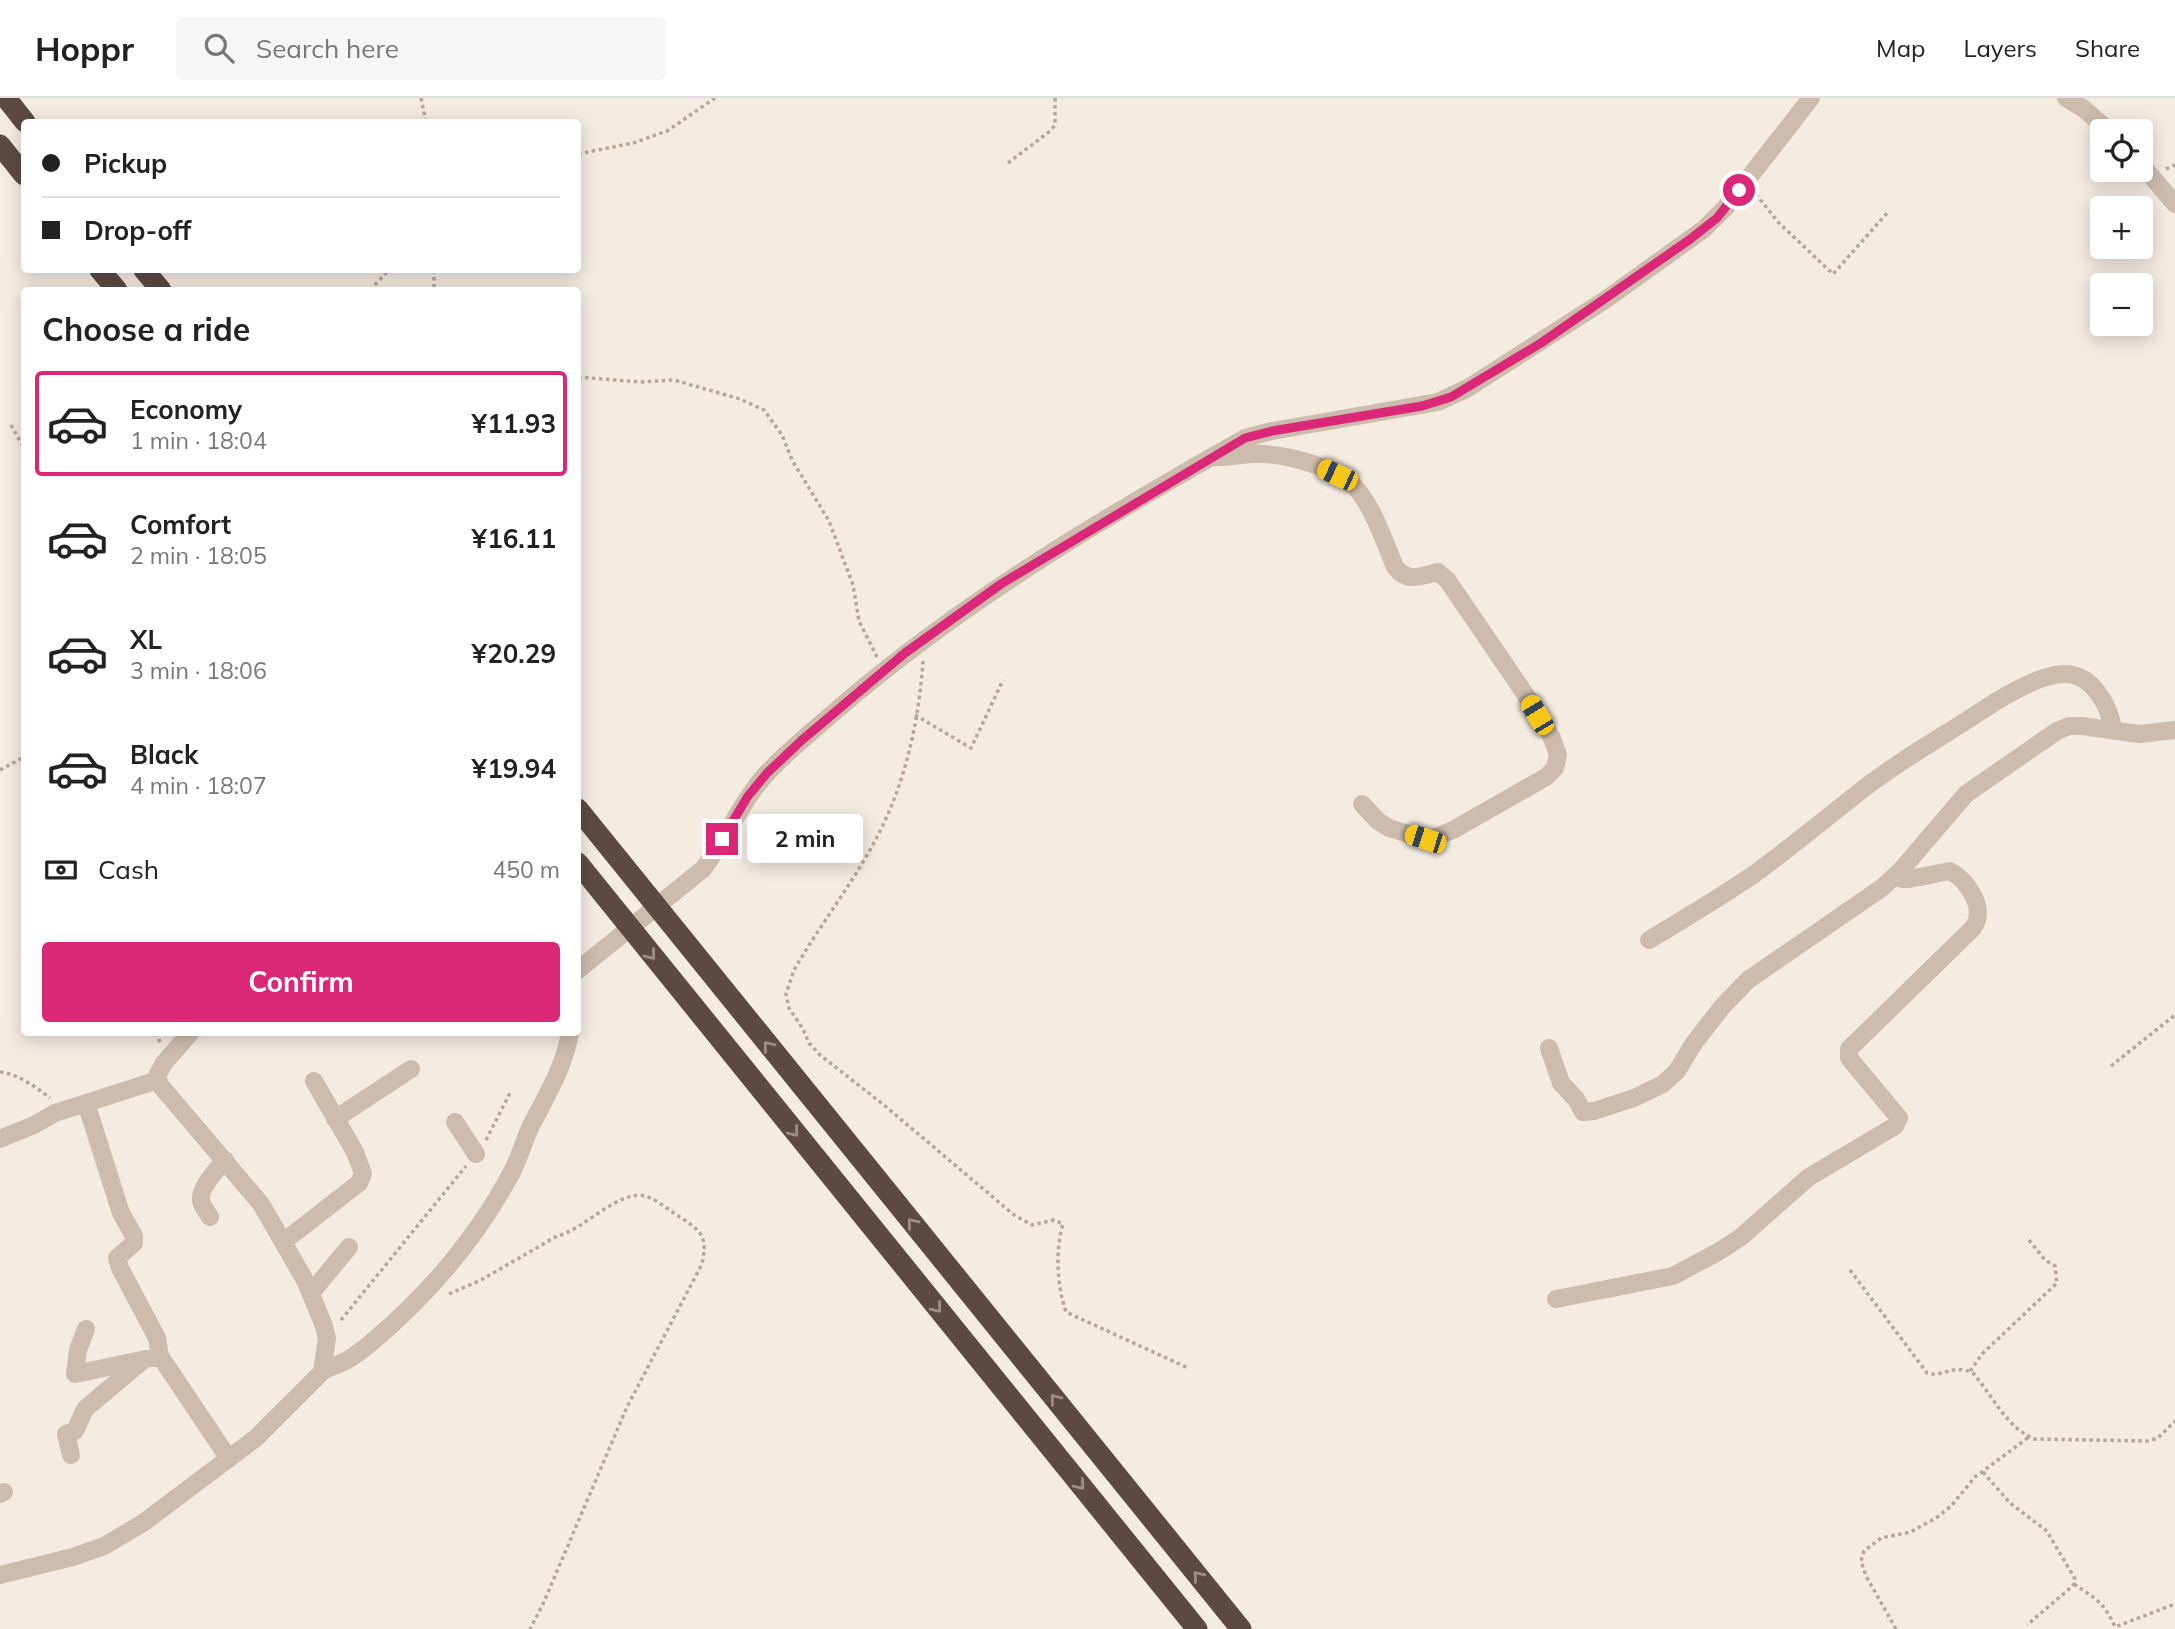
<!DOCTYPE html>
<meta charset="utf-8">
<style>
:root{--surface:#fff;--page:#f6f6f6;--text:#222;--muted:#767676;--line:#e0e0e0;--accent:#db2777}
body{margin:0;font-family:Mulish,sans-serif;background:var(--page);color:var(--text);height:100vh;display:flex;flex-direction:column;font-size:26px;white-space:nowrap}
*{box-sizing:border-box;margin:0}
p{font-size:23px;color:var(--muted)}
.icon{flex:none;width:38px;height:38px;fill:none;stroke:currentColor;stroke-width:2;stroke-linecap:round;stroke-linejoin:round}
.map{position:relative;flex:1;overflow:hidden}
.side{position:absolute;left:21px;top:189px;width:560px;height:749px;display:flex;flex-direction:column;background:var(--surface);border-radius:7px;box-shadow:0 4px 18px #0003}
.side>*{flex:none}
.hud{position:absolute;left:21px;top:21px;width:560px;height:154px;border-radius:7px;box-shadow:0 4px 18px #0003;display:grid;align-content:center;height:154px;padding:0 21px;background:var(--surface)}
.fabs{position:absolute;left:2090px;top:21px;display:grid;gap:14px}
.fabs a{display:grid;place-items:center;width:63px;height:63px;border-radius:7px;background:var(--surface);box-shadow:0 4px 18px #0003;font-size:35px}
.end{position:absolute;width:32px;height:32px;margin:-16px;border:9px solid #db2777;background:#fff;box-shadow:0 0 0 4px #fff}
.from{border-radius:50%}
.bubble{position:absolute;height:49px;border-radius:7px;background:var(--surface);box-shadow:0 4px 18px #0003;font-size:23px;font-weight:700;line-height:49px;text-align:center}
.car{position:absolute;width:21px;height:42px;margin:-21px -10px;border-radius:9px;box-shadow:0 0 5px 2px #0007;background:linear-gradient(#f5c518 24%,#345 0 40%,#f5c518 0 76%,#345 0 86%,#f5c518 0)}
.hud b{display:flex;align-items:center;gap:24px;height:66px;font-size:26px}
.hud b+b{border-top:2px solid var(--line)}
.hud i{width:18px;height:18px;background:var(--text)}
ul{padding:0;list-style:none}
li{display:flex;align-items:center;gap:21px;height:105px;margin:0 14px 10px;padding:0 7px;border:4px solid transparent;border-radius:7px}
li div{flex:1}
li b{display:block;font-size:26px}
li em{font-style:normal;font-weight:700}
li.on{border-color:var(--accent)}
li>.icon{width:63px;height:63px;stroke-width:1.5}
h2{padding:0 21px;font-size:32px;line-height:84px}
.pay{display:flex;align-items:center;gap:18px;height:77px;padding:0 21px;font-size:26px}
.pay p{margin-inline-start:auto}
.cta{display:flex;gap:14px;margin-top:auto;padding:14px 21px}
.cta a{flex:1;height:80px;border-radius:7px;background:var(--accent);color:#fff;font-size:28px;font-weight:700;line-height:80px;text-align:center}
header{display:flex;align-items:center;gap:42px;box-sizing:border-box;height:98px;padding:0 35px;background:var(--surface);border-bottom:2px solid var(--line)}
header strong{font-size:33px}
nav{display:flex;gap:38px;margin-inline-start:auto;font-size:24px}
.search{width:490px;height:63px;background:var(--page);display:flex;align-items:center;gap:18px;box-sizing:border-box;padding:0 24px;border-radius:7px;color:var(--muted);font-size:26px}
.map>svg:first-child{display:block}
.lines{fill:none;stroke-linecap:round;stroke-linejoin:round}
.path{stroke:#b9a596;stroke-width:3.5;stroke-dasharray:3.5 3.5;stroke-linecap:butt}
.street{stroke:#cdbbac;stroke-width:18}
.highway{stroke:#5c4a42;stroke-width:21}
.oneway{stroke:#9c8e87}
.route{stroke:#db2777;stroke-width:9}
</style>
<header>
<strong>Hoppr</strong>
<div class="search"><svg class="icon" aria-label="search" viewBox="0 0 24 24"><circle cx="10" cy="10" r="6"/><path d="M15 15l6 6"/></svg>Search here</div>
<nav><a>Map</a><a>Layers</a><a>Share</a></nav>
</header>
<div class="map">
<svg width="2175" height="1531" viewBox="0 0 2175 1531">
<rect width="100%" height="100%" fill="#f4ebe1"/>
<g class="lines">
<path class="path" d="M421 0 426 24
M578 56 633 45 667 33 715 0
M1008 65 1050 33 1055 27V0
M2166 71 2175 67
M1756 96 1778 124 1833 176 1889 113
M434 172V192
M370 192 389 172
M578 279 640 284 674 282 740 301 764 312 782 337 792 362 829 423 853 487 859 523 877 559
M11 327 24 350
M923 563C919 623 905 686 877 739 853 785 820 827 794 872L786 896 789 910 803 931 809 945 820 957 884 1007 1014 1117 1032 1127 1054 1122 1063 1126C1055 1152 1057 1188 1066 1214L1188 1270
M915 617 971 650 1003 582
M0 672 24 659
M158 934 160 946
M2111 968 2175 917
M0 974C18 976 36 989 50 1000
M486 1042 510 995
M1850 1172 1927 1275C1945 1280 1951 1265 1973 1275 1993 1298 2005 1328 2034 1341L2148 1343 2158 1340 2175 1323
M449 1196 481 1182 557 1138C584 1132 619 1091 645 1098 658 1102 671 1114 683 1121 704 1135 707 1141 702 1166L627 1309 543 1506 530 1531
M341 1222 466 1068
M1970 1273 1982 1256 2057 1185 2055 1168 2045 1162 2028 1141
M1983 1374 2010 1405 2047 1433 2075 1481 2074 1486 2068 1492 2027 1527
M2074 1486C2097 1502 2103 1503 2115 1529L2175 1506
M1896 1531 1866 1478 1861 1463 1864 1453 1881 1440 1911 1434 1939 1418 1952 1407 1975 1379 2029 1339"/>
<path class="street" d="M2066 0 2084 11 2109 33
M2140 65 2175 106
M1216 359C1232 360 1248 354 1264 356 1290 358 1335 369 1354 388 1372 406 1385 445 1395 469 1407 485 1421 478 1438 474L1448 483 1525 596 1552 640 1558 657 1555 670 1546 679 1453 732 1433 740 1425 741 1389 730 1378 723 1362 706
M1649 842C1684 821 1719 800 1753 777 1790 750 1826 720 1862 692 1896 665 1933 644 1969 621 1991 606 2038 575 2065 576 2092 576 2110 608 2113 632
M578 872 703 771C727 740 741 703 768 674 790 651 815 631 839 610 962 504 1103 420 1245 340L1272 333 1438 304 1468 290 1605 202 1704 131 1726 109 1811 0
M191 934 164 965 157 978 160 987 261 1106 287 1151 306 1184 324 1228 327 1240 322 1274
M1549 950 1561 985 1576 1001 1583 1014 1594 1013 1634 1000 1663 986 1677 973 1694 945 1722 909 1748 882 1883 789 1902 771 1966 696 2057 633 2069 628H2082L2139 636 2175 632
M86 1005 121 1115 134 1138V1145L117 1160 120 1170 157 1240 160 1258 229 1361
M335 1021 411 971
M455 1024 476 1056
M0 1041 34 1027 55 1015 158 982
M210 1119C207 1114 202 1108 201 1103 199 1090 217 1071 225 1062
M283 1144 359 1085 363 1076 355 1054 314 983
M311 1195 349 1149
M1556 1201 1673 1178 1718 1154 1741 1139 1809 1079 1895 1028 1899 1020 1849 960V951L1973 830C1987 811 1968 783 1950 773L1909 781H1902L1897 776
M86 1231 78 1252 75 1276 160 1258
M71 1357 66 1336 75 1333 85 1311 142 1263
M0 1396 4 1394
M0 1477 73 1459 104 1448 143 1425 256 1340 322 1274C329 1268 334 1269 341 1265 352 1261 363 1251 372 1244 429 1196 478 1138 513 1072 520 1058 524 1042 531 1028 546 998 565 968 570 934"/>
<path class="highway" d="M6 0 25 24
M0 47 24 77
M100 172 117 192
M144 172 161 192
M578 711 1241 1531
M578 765 1197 1531"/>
</g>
<defs><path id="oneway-chevron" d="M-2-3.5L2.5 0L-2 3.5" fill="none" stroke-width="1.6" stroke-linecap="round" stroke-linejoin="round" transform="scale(1.75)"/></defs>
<g class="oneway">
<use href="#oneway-chevron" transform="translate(651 857) rotate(51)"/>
<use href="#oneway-chevron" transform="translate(768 948) rotate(-129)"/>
<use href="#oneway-chevron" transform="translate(794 1034) rotate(51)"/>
<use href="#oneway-chevron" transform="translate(912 1125) rotate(-129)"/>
<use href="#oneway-chevron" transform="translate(937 1210) rotate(51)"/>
<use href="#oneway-chevron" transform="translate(1055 1301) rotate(-129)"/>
<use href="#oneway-chevron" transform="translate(1080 1387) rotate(51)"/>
<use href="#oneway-chevron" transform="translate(1198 1478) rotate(-129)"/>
</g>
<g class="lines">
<path class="route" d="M722 741 748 698 767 675 802 642 905 555 1001 486 1245 340 1272 333 1422 308 1451 299 1541 245 1689 142 1717 120 1739 92"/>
</g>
</svg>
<div class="fabs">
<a><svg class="icon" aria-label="locate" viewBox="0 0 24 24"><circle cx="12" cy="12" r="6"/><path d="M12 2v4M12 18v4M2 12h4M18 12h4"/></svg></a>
<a>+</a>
<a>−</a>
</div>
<i class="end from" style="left:1739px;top:92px"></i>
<i class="end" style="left:722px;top:741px"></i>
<div class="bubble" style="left:747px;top:716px;width:116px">2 min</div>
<i class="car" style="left:1337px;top:377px;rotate:295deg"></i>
<i class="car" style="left:1537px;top:617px;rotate:329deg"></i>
<i class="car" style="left:1425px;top:741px;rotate:288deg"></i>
<div class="hud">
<b><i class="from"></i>Pickup</b>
<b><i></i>Drop-off</b>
</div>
<section class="side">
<h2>Choose a ride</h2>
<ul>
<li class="on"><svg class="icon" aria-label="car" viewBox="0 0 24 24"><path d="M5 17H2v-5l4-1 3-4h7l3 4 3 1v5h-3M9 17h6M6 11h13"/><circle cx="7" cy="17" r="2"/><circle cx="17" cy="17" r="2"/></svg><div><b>Economy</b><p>1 min · 18:04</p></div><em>¥11.93</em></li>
<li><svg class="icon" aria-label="car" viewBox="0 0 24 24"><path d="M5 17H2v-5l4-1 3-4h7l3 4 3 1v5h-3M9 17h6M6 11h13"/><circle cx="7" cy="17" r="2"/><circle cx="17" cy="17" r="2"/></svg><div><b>Comfort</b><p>2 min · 18:05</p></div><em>¥16.11</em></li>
<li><svg class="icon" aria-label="car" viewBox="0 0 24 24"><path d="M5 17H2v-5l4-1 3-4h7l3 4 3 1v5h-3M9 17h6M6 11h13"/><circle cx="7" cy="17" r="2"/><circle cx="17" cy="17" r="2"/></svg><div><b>XL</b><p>3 min · 18:06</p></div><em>¥20.29</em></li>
<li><svg class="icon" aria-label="car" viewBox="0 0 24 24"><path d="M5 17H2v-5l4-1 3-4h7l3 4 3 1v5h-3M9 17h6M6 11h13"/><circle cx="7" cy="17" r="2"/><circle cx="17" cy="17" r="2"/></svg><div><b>Black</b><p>4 min · 18:07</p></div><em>¥19.94</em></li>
</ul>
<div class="pay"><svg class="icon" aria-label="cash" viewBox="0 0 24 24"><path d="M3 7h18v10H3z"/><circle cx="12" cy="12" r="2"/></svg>Cash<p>450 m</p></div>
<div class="cta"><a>Confirm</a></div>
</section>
</div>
